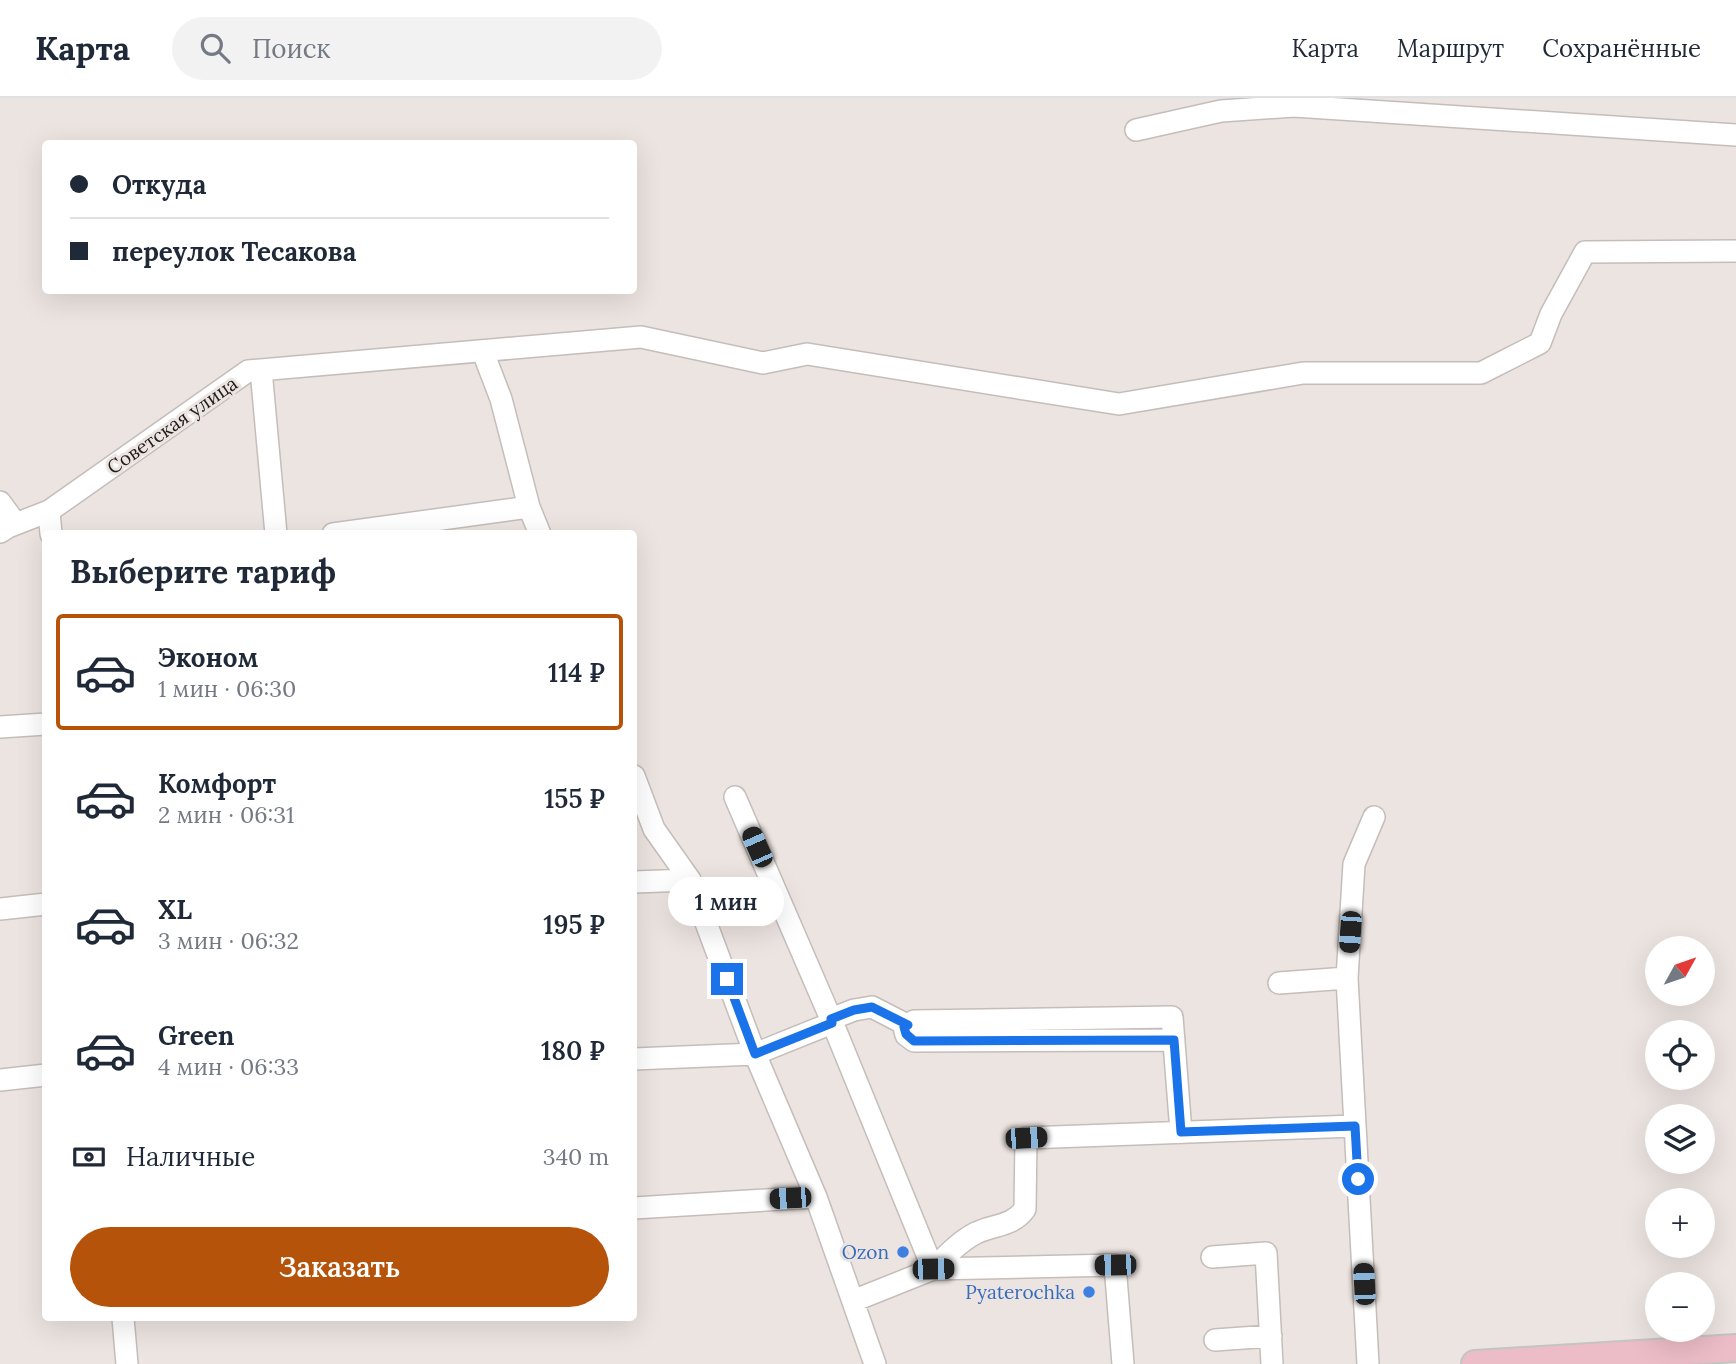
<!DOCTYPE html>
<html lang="ru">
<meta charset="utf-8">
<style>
:root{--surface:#fff;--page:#f2f2f3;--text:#1f2937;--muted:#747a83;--line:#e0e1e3;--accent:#b45309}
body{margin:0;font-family:Lora,serif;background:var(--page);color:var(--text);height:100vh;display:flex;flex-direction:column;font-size:26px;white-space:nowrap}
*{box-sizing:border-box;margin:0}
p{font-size:23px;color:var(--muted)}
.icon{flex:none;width:38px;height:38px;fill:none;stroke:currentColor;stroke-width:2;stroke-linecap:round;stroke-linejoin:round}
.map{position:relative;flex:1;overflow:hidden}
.details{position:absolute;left:42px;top:432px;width:595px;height:791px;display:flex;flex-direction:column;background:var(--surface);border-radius:7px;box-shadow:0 7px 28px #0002}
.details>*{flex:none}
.banner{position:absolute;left:42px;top:42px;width:595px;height:154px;border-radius:7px;box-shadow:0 7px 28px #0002;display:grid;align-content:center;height:154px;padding:0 28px;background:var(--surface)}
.needle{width:46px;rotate:50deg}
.buttons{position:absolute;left:1645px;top:838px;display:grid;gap:14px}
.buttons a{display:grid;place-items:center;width:70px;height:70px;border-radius:50%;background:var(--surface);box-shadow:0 7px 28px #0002;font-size:35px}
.end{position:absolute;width:32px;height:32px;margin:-16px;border:9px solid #1a73e8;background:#fff;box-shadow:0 0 0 4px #fff}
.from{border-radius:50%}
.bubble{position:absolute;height:49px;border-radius:24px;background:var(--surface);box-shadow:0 7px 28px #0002;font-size:23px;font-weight:600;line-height:49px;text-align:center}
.car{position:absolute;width:21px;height:42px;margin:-21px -10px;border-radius:9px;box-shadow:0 0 5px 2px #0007;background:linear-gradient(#222 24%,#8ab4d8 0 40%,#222 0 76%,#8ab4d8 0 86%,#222 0)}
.banner b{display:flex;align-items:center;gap:24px;height:66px;font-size:26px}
.banner b+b{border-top:2px solid var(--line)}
.banner i{width:18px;height:18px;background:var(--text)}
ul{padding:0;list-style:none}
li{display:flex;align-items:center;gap:21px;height:116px;margin:0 14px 10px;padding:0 14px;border:4px solid transparent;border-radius:7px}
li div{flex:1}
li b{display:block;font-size:26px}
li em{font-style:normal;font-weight:600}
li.active{border-color:var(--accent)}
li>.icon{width:63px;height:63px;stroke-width:1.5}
h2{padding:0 28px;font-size:32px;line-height:84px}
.pay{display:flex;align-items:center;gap:18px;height:77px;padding:0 28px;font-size:26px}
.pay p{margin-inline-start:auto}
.action{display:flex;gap:14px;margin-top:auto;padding:14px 28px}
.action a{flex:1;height:80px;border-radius:42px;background:var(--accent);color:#fff;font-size:28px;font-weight:600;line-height:80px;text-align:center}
header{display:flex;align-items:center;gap:42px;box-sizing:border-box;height:98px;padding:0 35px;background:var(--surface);border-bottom:2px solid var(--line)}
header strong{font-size:33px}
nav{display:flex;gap:38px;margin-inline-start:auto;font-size:24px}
.search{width:490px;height:63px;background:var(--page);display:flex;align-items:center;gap:18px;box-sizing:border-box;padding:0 24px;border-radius:38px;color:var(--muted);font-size:26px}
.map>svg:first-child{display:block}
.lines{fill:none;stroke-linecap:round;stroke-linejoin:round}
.minor-casing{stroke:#c5bdba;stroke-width:24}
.major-casing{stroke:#c4c4c3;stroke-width:30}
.minor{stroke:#fff;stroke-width:21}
.major{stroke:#ecbdc7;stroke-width:26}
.route{stroke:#1a73e8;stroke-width:9}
.shop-dot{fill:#3f7fe0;stroke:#ece4e0;stroke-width:2.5}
.labels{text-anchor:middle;stroke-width:6;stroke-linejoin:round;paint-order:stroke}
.street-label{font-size:19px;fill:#1e1b1a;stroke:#ece4e0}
.shop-label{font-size:19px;fill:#366cbe;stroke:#ece4e0;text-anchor:end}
</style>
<header>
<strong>Карта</strong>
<div class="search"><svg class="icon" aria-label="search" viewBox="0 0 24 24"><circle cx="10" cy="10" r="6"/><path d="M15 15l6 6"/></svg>Поиск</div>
<nav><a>Карта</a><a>Маршрут</a><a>Сохранённые</a></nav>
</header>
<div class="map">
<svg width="1736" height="1266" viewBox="0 0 1736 1266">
<rect width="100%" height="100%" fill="#ece4e0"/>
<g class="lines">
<g class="minor-casing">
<path id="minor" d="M1136 32 1221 13 1294 8 1736 37
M483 254 501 301 529 409 540 436
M261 272 276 436
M0 404 16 426
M49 413 51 436
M0 434 8 429 49 413 248 273 641 239 763 265 807 256 1119 306 1303 275H1481L1540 245 1551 216 1585 154 1736 153
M333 436 529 409
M0 629 46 626
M634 678 654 731 690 782 755 956 816 1099 875 1266
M735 699 831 921 933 1171 853 1203
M634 784 690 782
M0 811 46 806
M1279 885 1347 880
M831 921 854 912 872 909 907 927
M1174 942 914 943 906 937 904 929 914 923 1172 919 1181 1034
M634 961 755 956 832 925
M0 982 46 977
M634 1110 816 1099
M1212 1159 1266 1155 1272 1266
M933 1171C946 1158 960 1143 976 1135 994 1126 1012 1129 1025 1111L1026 1040 1355 1028
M933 1171 1115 1167 1123 1266
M123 1220 127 1266
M1215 1242 1271 1238
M1368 1266 1347 880 1354 766 1374 719"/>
</g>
<g class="major-casing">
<path id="major" d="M1475 1266 1736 1250"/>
</g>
<use href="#minor" class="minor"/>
<use href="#major" class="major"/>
</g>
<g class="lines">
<path class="route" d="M727 881 755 956 832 925 831 921 854 912 872 909 908 927 904 929 906 936 914 943 1174 942 1181 1034 1355 1028 1358 1081"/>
</g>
<g class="shop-dot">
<circle cx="903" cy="1154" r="7"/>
<circle cx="1089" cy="1194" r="7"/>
</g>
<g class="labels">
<g class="street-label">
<text transform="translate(172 327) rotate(-35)" y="7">Советская улица</text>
</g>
<g class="shop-label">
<text x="889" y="1161">Ozon</text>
<text x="1075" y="1201">Pyaterochka</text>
</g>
</g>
</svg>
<div class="buttons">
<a><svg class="needle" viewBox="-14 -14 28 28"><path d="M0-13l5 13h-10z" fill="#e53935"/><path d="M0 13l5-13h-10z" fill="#747a83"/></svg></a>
<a><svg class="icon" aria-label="locate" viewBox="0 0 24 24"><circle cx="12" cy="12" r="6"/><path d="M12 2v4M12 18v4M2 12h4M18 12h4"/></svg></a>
<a><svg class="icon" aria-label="layers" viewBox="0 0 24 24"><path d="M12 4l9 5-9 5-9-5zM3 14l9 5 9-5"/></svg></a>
<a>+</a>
<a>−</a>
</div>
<i class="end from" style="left:1358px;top:1081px"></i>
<i class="end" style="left:727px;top:881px"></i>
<div class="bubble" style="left:668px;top:779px;width:116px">1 мин</div>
<i class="car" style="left:757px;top:749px;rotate:336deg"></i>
<i class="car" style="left:1350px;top:834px;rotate:184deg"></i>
<i class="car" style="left:1026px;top:1040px;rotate:87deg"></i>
<i class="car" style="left:790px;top:1100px;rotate:267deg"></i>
<i class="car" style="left:1115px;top:1167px;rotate:269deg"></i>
<i class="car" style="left:933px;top:1171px;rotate:89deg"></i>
<i class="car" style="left:1364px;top:1186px;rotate:357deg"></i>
<div class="banner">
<b><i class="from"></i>Откуда</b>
<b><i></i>переулок Тесакова</b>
</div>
<section class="details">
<h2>Выберите тариф</h2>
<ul>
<li class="active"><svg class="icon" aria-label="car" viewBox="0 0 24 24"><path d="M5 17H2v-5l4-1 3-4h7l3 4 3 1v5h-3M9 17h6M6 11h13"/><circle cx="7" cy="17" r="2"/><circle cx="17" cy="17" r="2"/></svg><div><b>Эконом</b><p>1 мин · 06:30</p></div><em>114 ₽</em></li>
<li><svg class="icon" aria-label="car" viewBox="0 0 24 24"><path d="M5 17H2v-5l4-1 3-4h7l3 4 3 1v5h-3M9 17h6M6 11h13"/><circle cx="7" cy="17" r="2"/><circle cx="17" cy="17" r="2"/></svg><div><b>Комфорт</b><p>2 мин · 06:31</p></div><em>155 ₽</em></li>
<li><svg class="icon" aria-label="car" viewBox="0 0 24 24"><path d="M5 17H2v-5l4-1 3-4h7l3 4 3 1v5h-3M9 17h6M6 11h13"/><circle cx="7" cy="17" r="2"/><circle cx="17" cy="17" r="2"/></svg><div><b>XL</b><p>3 мин · 06:32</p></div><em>195 ₽</em></li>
<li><svg class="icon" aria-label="car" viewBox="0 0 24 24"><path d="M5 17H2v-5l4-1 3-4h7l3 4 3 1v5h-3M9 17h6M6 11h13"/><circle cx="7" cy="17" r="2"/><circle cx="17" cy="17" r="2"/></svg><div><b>Green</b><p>4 мин · 06:33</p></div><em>180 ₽</em></li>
</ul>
<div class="pay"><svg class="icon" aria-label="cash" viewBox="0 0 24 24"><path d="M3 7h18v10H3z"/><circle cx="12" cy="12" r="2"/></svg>Наличные<p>340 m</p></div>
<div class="action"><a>Заказать</a></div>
</section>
</div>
